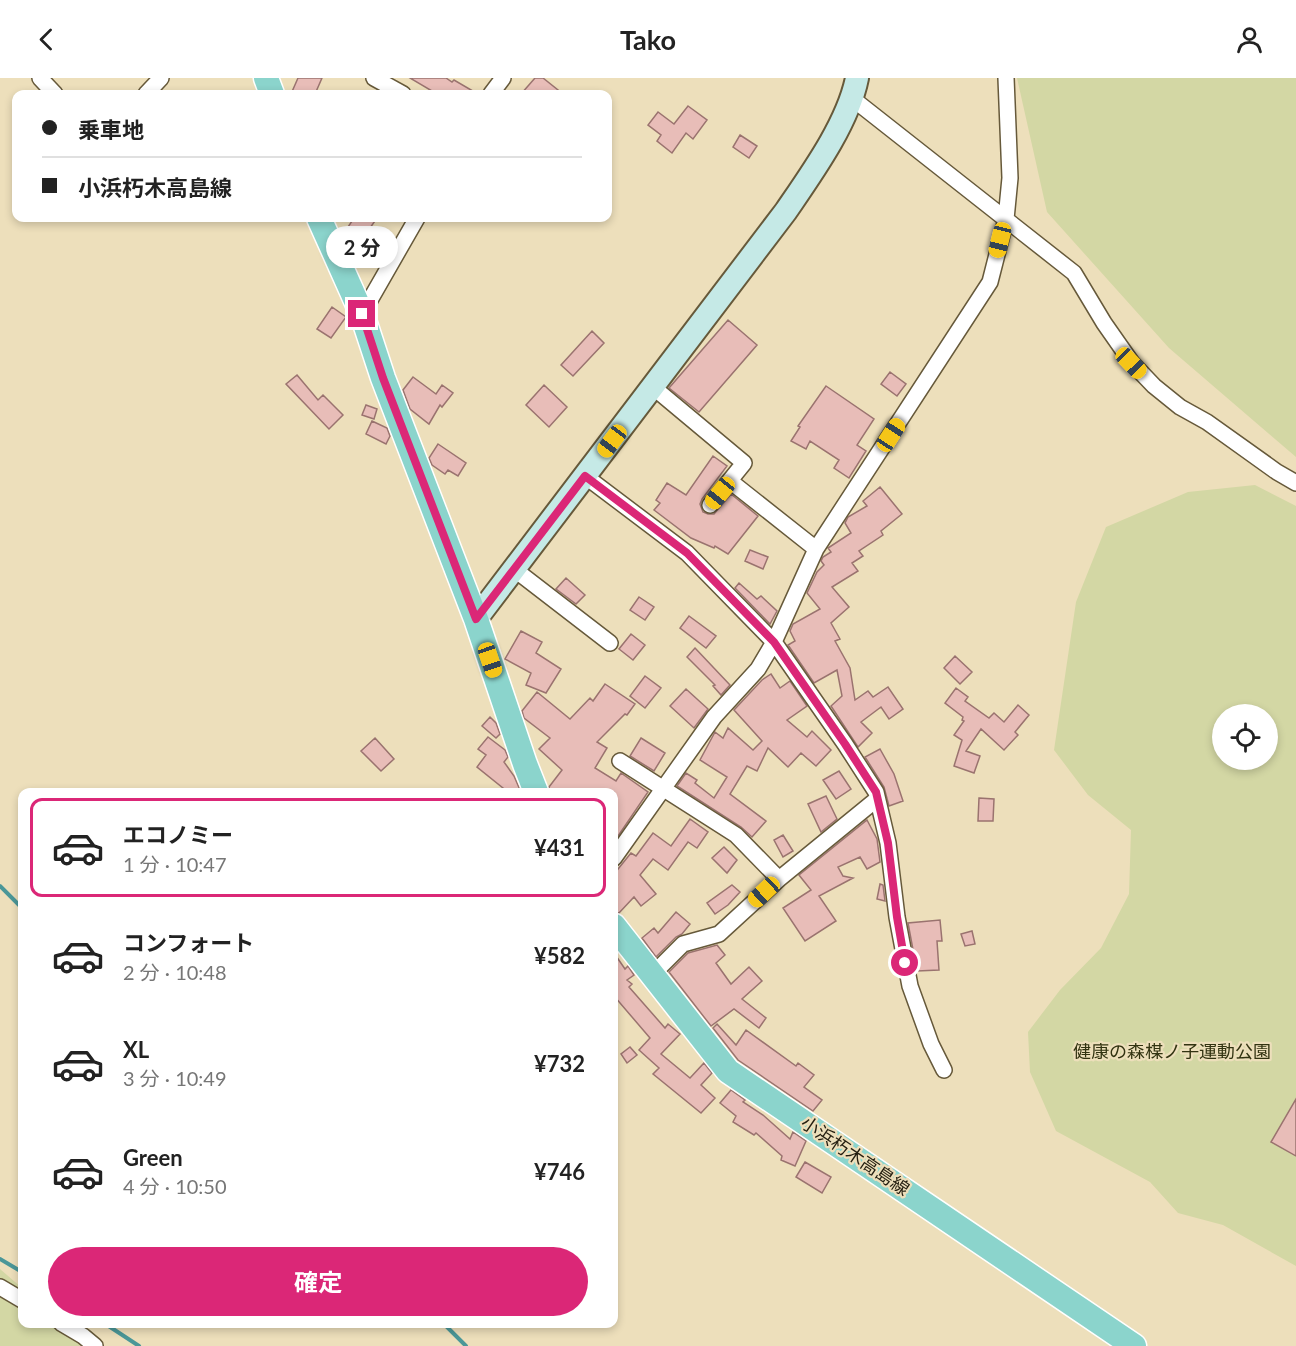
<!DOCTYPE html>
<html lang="ja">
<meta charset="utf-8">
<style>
:root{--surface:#fff;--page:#f6f6f6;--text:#222;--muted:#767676;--line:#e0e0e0;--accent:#db2777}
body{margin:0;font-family:Lato,"Noto Sans JP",sans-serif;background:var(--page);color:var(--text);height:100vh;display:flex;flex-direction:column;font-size:22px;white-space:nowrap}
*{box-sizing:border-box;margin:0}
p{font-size:20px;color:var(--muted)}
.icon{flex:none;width:33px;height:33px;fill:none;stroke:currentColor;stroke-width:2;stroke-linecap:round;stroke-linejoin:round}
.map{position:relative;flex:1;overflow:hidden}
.sheet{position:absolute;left:18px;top:710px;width:600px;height:540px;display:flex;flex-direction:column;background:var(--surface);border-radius:12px;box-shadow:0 3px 9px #0003}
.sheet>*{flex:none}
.top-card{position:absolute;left:12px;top:12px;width:600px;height:132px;border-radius:12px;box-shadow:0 3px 9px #0003;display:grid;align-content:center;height:132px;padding:0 30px;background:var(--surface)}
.tools{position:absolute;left:1212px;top:626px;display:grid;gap:12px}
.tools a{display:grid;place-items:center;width:66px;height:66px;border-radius:50%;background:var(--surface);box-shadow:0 3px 9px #0003;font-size:30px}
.end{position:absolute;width:27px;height:27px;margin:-14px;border:8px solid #db2777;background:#fff;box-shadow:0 0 0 3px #fff}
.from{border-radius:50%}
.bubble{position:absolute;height:42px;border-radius:21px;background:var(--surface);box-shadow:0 3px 9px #0003;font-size:20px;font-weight:700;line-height:42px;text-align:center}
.car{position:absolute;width:18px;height:36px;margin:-18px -9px;border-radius:8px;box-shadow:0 0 4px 2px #0007;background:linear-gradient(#f5c518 24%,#345 0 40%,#f5c518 0 76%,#345 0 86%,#f5c518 0)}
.top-card b{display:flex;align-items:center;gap:21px;height:57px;font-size:22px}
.top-card b+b{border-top:2px solid var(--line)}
.top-card i{width:15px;height:15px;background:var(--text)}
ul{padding:10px 0 0;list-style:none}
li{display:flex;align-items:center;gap:18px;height:99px;margin:0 12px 9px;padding:0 18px;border:3px solid transparent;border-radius:12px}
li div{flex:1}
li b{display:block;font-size:22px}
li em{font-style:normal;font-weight:700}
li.on{border-color:var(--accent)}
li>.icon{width:54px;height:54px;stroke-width:1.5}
.cta{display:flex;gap:12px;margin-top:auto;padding:12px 30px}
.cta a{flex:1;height:69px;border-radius:36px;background:var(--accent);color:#fff;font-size:24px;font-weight:700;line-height:69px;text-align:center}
header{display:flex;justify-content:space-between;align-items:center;height:78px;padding:0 30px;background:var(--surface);font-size:27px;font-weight:700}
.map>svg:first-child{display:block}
.green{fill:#d3d7a4;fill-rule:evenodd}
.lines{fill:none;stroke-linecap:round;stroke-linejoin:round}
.stream{stroke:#4b9798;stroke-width:4}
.building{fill:#e8bdb8;stroke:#9a736f;stroke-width:1.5}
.street-casing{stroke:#66593a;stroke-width:18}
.secondary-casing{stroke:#66593a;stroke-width:26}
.primary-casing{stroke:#fff;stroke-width:27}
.street{stroke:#fff;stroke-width:15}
.secondary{stroke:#c5e9e6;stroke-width:22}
.primary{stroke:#8bd4cc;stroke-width:24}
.route{stroke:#db2777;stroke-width:8}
.labels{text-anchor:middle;stroke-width:4.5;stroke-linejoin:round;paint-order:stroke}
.park-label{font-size:18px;fill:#323311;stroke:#eddfbb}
.street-label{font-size:18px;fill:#231e10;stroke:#eddfbb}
</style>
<header><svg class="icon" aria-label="back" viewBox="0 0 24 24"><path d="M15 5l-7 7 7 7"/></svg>Tako<svg class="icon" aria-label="person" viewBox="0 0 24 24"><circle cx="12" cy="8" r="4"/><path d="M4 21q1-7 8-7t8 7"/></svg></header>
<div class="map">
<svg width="1296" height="1268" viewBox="0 0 1296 1268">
<rect width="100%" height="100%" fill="#eddfbb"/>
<path class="green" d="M1017 0H1296V379L1169 270 1047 134Z
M1255 407 1296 428V1188L1223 1147 1178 1135 1150 1104 1056 1053 1030 994 1028 954 1060 912 1101 870 1129 816 1131 752 1088 717 1054 672 1076 524 1106 449 1188 414ZM1222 636H1268V681H1222Z
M0 1191 22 1210V1245H64L91 1268H0Z"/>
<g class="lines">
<path class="stream" d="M0 808 22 830
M0 1181 22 1194
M104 1245 139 1268
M443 1245 466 1268"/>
</g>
<path class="building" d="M298 0H322L315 16H291Z
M410 0H446L452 4 454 2 478 16H437Z
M535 0H543L563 16H521Z
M688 28 707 42 693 61 686 55 672 75 657 63 661 57 648 47 658 34 674 46Z
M740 57 757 68 749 80 733 69Z
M354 140H377L361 163 346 152Z
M332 229 346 239 331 260 317 251Z
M728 242 757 267 699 334 669 310Z
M592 253 604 265 573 298 561 287Z
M890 294 906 306 897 318 881 306Z
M297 297 318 322 323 317 343 337 329 351 286 306Z
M413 299 436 316 442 307 453 315 442 329 440 327 429 346 410 331 403 312Z
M544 307 567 329 549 349 526 327Z
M826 308 874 341 857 367 866 373 849 400 834 390 839 382 810 363 806 371 791 363 800 349 798 348Z
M366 327 377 331 374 341 362 337Z
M372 343 387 350 390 358 386 366 366 356Z
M438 366 466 385 458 398 448 392 445 396 432 387 429 380Z
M713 378 727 388 702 421 700 426 703 434 708 436H714L731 416 758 438 728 476 715 468 714 470 691 460 654 432 660 425 656 422 667 405 686 417Z
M880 409 902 436 881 453 883 457 859 473 863 478 852 485 858 493 832 509 849 529 831 545 840 561 835 563 850 590 855 622 868 613 873 619 888 609 903 631 889 641 881 629 861 644 872 655 858 669 831 628 842 618 837 592 814 605 788 567 795 563 790 553 793 546 820 531 807 515 817 494 824 487 821 483 823 479 831 474 828 470 851 455 845 445 848 439 867 428 863 423Z
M750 472 768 479 763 491 745 483Z
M566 500 585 517 576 526 556 511Z
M739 505 757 521 761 518 777 533 770 546 735 510Z
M639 519 654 529 645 542 630 532Z
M689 538 716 558 706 570 680 550Z
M521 553 542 564 536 575 561 591 546 615 526 607 531 595 505 581Z
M631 556 645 567 633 582 619 571Z
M695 570 730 607 721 617 713 608 715 607 687 579Z
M955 578 972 594 960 606 944 590Z
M771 596 780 610 790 603 807 628 787 642 807 659 812 653 831 672 816 688 801 675 788 689 768 670 757 693 747 688 730 716 766 743 752 759 741 749 677 708 686 695 697 702 695 705 714 720 727 699 700 682 715 654 723 660 728 650 753 672 762 663 734 632 762 602Z
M645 598 661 610 645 630 630 618Z
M605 606 635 626 627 637 625 636 597 664 607 670 595 690 616 703 621 695 648 714 614 764V714H550L549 709 562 692 539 671 550 660 524 640 522 633 537 614 570 641 590 620 593 623Z
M956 610 968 619 965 623 989 640 994 635 1004 644 1018 627 1029 637 1015 654 1018 657 1004 672 981 651 966 673 980 678 974 695 954 688 962 662 954 657 964 643 962 642 963 639 945 625Z
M686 611 708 631 694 650 670 628Z
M490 639 496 645 500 656 496 660 482 648Z
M488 659 505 672 508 679 504 684 514 698 520 712 518 714H508L477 689 486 677 478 671Z
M375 660 394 681 381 693 361 673Z
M641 660 665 675 654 693 630 678Z
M880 671 894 696 903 723 889 728 884 709 865 679Z
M839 693 851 711 836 721 823 702Z
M826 718 837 741 821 754 808 726Z
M979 720 994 721 993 743H978Z
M690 741 708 754 697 770 688 764 668 792 653 781 640 797 656 816 641 828 634 819 619 835 614 834V796L631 775 636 778 653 755 671 768Z
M867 742 877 761 880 784 867 791 860 779 838 789 843 798 853 800 819 818 836 843 805 863 783 830 811 812 799 797Z
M783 757 793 773 783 779 774 762Z
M724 769 737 782 727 795 712 780Z
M880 806 883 807 885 823 877 821Z
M732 807 740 814 728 827 715 836 707 825Z
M676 834 690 846 682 856 676 859 656 879 642 860 654 850 658 855Z
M940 842 942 863H937L939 892 917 893 908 845Z
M972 853 975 866 965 868 961 856Z
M717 867 725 877 716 885 731 906 749 889 762 903 742 921 766 940 759 950 734 931 711 948 669 894 688 875Z
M614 875 625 891 628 888 634 897 627 902 632 906 629 909 665 950 668 946 680 956 661 976 690 1000 704 985 712 995 701 1007 715 1020 701 1035 653 996 659 990 639 972 650 960 614 918Z
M717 946 736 967 746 952 796 988 798 985 814 997 804 1009 822 1022 813 1033 738 982 713 950Z
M630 969 637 977 627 985 621 976Z
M731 1012 745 1022 743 1024 763 1037 790 1061 793 1054 806 1063 795 1088 781 1082 782 1078 756 1055 754 1057 733 1044 736 1038 720 1025Z
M1296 1021V1078L1271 1064Z
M805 1084 831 1099 822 1115 796 1099Z"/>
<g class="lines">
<g class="street-casing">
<path id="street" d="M40 0 55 16
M374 0 403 16
M146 16 161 0
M491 16 503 0
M853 21 1074 195 1104 245 1132 285 1154 308 1180 329 1207 344 1277 394 1296 405
M362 236 417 140
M653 309 744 385 710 427
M585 398 687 475 774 564 845 666 876 714 888 765 897 839 910 908 931 966 944 992
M730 403 816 471
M514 491 610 565
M620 683 736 757 779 801
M614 780 714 639 758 591 774 564 816 471 990 204 1006 141 1010 100 1006 0
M652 897 683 866 719 856 779 801 877 721
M0 1209 22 1222
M61 1245 83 1258 95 1268"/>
</g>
<g class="secondary-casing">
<path id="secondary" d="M476 541 786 133C812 95 848 45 857 0"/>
</g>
<g class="primary-casing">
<path id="primary" d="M266 0 272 16
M319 140 362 236 383 300 476 541 525 686 536 714
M614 848 728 993 1134 1268"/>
</g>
<use href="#street" class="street"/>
<use href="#secondary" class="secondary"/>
<use href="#primary" class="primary"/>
</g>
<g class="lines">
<path class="route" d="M362 236 383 300 476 541 585 398 687 475 774 564 845 666 876 714 888 765 897 839 905 885"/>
</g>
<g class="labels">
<g class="park-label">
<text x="1172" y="980">健康の森楳ノ子運動公園</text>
</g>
<g class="street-label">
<text transform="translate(855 1078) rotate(34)" y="6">小浜朽木高島線</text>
</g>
</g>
</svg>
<div class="tools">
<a><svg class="icon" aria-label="locate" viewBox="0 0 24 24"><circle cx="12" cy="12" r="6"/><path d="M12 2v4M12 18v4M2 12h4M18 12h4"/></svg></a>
</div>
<i class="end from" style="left:905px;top:885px"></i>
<i class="end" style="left:362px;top:236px"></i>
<div class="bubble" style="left:326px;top:148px;width:72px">2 分</div>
<i class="car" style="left:1000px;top:162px;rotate:194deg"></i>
<i class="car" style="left:1131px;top:285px;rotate:136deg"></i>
<i class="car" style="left:891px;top:357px;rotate:33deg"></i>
<i class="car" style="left:612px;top:363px;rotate:217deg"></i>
<i class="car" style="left:720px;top:415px;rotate:219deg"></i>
<i class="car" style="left:490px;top:582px;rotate:161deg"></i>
<i class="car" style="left:764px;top:814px;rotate:227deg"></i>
<div class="top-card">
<b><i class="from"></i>乗車地</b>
<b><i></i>小浜朽木高島線</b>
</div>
<section class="sheet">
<ul>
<li class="on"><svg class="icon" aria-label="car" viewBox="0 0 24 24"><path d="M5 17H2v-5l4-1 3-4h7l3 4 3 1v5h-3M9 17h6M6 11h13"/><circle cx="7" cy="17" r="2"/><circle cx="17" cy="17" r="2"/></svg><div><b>エコノミー</b><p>1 分 · 10:47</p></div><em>¥431</em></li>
<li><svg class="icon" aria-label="car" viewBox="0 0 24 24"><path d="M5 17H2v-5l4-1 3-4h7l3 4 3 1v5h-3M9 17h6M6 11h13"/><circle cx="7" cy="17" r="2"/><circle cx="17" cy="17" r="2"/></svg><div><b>コンフォート</b><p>2 分 · 10:48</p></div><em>¥582</em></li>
<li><svg class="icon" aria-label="car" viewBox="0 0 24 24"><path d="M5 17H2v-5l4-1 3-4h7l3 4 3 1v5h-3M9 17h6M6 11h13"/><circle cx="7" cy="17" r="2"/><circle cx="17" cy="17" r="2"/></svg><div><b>XL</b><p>3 分 · 10:49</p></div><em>¥732</em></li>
<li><svg class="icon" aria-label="car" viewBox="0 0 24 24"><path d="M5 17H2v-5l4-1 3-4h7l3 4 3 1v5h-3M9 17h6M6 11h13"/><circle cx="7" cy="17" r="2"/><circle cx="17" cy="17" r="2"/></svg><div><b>Green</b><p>4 分 · 10:50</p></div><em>¥746</em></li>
</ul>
<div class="cta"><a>確定</a></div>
</section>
</div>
